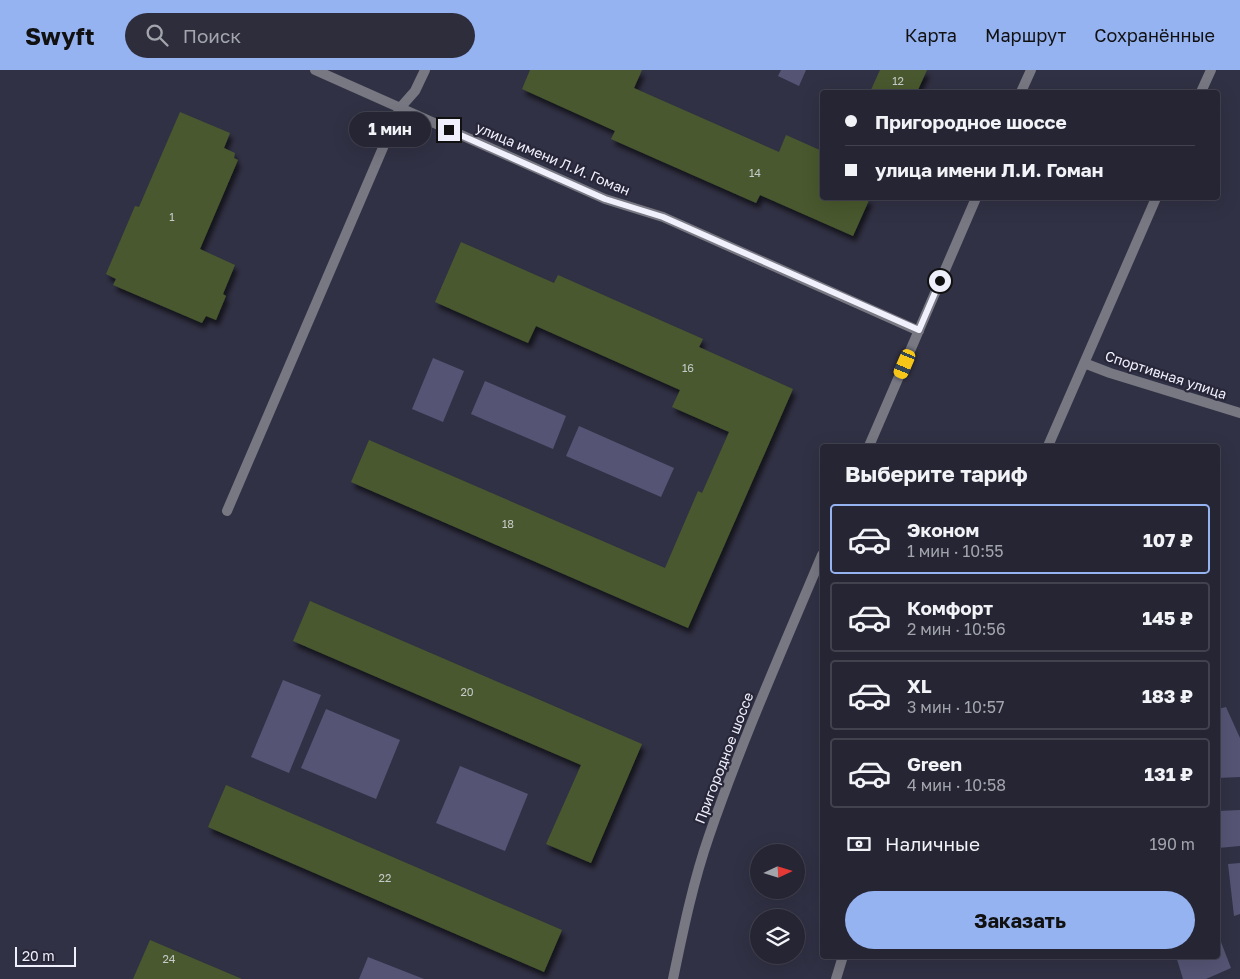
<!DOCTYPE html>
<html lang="ru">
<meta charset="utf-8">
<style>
:root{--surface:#252534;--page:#2d2d3c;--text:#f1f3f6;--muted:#a3a5ac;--line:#42424f;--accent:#95b2f1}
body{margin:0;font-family:"Golos Text",sans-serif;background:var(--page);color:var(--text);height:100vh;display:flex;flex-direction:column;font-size:19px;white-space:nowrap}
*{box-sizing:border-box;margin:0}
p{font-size:16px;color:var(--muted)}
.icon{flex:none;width:28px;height:28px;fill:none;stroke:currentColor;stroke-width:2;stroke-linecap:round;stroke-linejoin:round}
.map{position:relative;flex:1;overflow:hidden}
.side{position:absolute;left:820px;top:374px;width:400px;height:515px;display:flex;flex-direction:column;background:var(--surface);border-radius:5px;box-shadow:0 5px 20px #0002,0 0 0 1px var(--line)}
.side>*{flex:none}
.banner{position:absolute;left:820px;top:20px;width:400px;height:110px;border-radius:5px;box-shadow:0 5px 20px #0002,0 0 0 1px var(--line);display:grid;align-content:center;height:110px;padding:0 25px;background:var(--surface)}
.needle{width:32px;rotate:86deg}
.controls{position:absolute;left:750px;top:774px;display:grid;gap:10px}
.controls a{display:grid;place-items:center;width:55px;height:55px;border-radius:50%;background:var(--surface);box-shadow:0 5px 20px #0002,0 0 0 1px var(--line);font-size:25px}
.scale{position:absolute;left:15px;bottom:12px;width:61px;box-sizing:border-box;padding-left:5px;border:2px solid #eff0fc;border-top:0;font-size:14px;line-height:18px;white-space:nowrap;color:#eff0fc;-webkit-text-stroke:4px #28273a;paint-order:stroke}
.end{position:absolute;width:22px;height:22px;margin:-11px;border:6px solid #eff0fc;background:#111;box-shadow:0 0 0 2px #111}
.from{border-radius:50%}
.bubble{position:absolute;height:35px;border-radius:18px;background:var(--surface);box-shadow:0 5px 20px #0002,0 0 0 1px var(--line);font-size:16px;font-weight:700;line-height:35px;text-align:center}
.car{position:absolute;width:15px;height:30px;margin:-15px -8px;border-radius:6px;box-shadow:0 0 4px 1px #0007;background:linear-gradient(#f5c518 24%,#345 0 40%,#f5c518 0 76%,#345 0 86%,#f5c518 0)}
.banner b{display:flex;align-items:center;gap:18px;height:48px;font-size:19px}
.banner b+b{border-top:1px solid var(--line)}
.banner i{width:12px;height:12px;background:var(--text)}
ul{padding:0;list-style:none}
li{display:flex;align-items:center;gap:15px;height:70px;margin:0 10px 8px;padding:0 15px;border:2px solid var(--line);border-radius:5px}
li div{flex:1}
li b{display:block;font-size:19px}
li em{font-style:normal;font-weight:700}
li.selected{border-color:var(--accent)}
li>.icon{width:45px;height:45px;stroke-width:1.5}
h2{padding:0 25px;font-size:22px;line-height:60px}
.pay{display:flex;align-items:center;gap:12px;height:55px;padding:0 25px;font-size:19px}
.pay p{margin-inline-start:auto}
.button{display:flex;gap:10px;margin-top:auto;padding:10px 25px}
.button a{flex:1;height:58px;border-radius:30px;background:var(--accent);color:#111;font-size:20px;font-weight:700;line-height:58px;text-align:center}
header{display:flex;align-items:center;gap:30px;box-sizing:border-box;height:70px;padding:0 25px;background:var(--accent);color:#111}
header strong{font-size:24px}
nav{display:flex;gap:28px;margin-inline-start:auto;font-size:18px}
.search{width:350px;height:45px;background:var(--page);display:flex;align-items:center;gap:12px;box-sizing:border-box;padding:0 18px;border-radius:28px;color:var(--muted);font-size:19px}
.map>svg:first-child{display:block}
.green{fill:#555474}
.building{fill:#48582e;filter:url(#shadow)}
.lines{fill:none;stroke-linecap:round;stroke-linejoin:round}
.minor{stroke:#777882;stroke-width:10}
.route{stroke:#eff0fc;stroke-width:6}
.labels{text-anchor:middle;stroke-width:4.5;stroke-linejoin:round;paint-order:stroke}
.number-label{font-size:11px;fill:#c5cac8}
.street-label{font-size:14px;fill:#eff0fc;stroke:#28273a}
</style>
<header>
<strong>Swyft</strong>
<div class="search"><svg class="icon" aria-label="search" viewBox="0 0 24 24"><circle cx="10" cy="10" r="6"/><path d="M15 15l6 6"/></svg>Поиск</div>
<nav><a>Карта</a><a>Маршрут</a><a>Сохранённые</a></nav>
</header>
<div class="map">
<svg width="1240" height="909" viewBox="0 0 1240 909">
<defs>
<filter id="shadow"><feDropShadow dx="3" dy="5.5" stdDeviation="2.5" flood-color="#0009"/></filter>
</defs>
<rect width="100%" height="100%" fill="#313145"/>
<path class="green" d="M781 0H806L799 16 778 6Z
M433 288 464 301 443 352 412 339Z
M485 311 566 346 553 379 471 344Z
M579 356 674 398 661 427 566 386Z
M283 610 321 625 289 703 251 687Z
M1226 637 1240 668V707L1218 708V639Z
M326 639 400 670 376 729 301 698Z
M460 696 528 724 505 781 436 753Z
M1240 740V776L1218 778V741Z
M1240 793V844L1234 846 1228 794Z
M1221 872 1231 898 1206 909H1183L1176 886H1218V873Z
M368 887 424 909H359Z"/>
<path class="building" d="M530 0H642L634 18 779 82 786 65 822 81V128H870L853 166 760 125 756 133 611 69 615 61 522 19Z
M880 0H927L917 22H870Z
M180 42 230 63 224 78 235 83 234 88 238 90 200 179 235 195 223 224 226 226 216 250 206 246 202 253 113 215 116 209 106 204 135 136 139 137Z
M461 172 554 213 558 205 703 269 699 277 793 319 688 558 351 412 369 370 665 498 698 421 702 423 729 362 672 337 680 320 536 256 528 273 435 232Z
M310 531 642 674 591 793 546 774 581 695 293 571Z
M226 715 562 860 544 902 208 757Z
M150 870 242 909H133Z"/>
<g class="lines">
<path class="minor" d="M315 0 605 129 663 147 919 261
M1021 22 1031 0
M1201 22 1211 0
M1084 293 1110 303 1240 343
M869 376 976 128
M1048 376 1156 128
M227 441 400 38 415 21 425 0
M673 909C683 861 693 812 709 766 742 670 783 578 822 485
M836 909 843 886"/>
</g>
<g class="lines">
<path class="route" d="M449 60 605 129 663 147 919 260 940 211"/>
</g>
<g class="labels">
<g class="number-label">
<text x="898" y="15">12</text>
<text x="755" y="107">14</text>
<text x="172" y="151">1</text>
<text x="688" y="302">16</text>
<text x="508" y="458">18</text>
<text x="467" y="626">20</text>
<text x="385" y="812">22</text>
<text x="169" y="893">24</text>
</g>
<g class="street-label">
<text transform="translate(553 89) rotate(23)" y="5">улица имени Л.И. Гоман</text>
<text transform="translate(1166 305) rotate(18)" y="5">Спортивная улица</text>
<text transform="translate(724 688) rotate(-69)" y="5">Пригородное шоссе</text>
</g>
</g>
</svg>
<div class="controls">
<a><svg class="needle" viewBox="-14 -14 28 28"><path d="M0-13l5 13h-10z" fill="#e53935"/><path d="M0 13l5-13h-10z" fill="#a3a5ac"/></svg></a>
<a><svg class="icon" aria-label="layers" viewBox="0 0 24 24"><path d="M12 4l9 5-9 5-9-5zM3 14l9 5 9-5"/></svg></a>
</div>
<div class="scale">20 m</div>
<i class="end from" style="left:940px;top:211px"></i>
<i class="end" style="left:449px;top:60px"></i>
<div class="bubble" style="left:349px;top:42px;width:82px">1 мин</div>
<i class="car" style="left:905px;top:294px;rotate:203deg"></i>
<div class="banner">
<b><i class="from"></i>Пригородное шоссе</b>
<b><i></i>улица имени Л.И. Гоман</b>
</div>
<section class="side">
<h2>Выберите тариф</h2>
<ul>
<li class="selected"><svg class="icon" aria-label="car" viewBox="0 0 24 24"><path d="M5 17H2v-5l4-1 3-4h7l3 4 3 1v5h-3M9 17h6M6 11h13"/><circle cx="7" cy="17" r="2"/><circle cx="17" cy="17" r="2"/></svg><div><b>Эконом</b><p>1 мин · 10:55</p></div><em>107 ₽</em></li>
<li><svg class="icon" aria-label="car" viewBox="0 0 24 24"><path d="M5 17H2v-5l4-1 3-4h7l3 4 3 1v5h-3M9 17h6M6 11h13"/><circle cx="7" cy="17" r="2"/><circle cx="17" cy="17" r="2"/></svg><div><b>Комфорт</b><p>2 мин · 10:56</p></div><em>145 ₽</em></li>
<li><svg class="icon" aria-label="car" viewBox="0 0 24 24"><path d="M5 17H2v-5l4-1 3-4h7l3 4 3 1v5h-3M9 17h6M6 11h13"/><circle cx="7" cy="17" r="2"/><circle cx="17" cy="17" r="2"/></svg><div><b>XL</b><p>3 мин · 10:57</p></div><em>183 ₽</em></li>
<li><svg class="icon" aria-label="car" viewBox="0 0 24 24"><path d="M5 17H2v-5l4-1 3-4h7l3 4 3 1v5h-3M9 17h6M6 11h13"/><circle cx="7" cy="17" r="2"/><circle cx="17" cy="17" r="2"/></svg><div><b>Green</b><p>4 мин · 10:58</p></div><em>131 ₽</em></li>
</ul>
<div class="pay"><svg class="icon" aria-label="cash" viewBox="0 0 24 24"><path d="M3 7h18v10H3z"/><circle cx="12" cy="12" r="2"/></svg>Наличные<p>190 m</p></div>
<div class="button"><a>Заказать</a></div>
</section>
</div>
